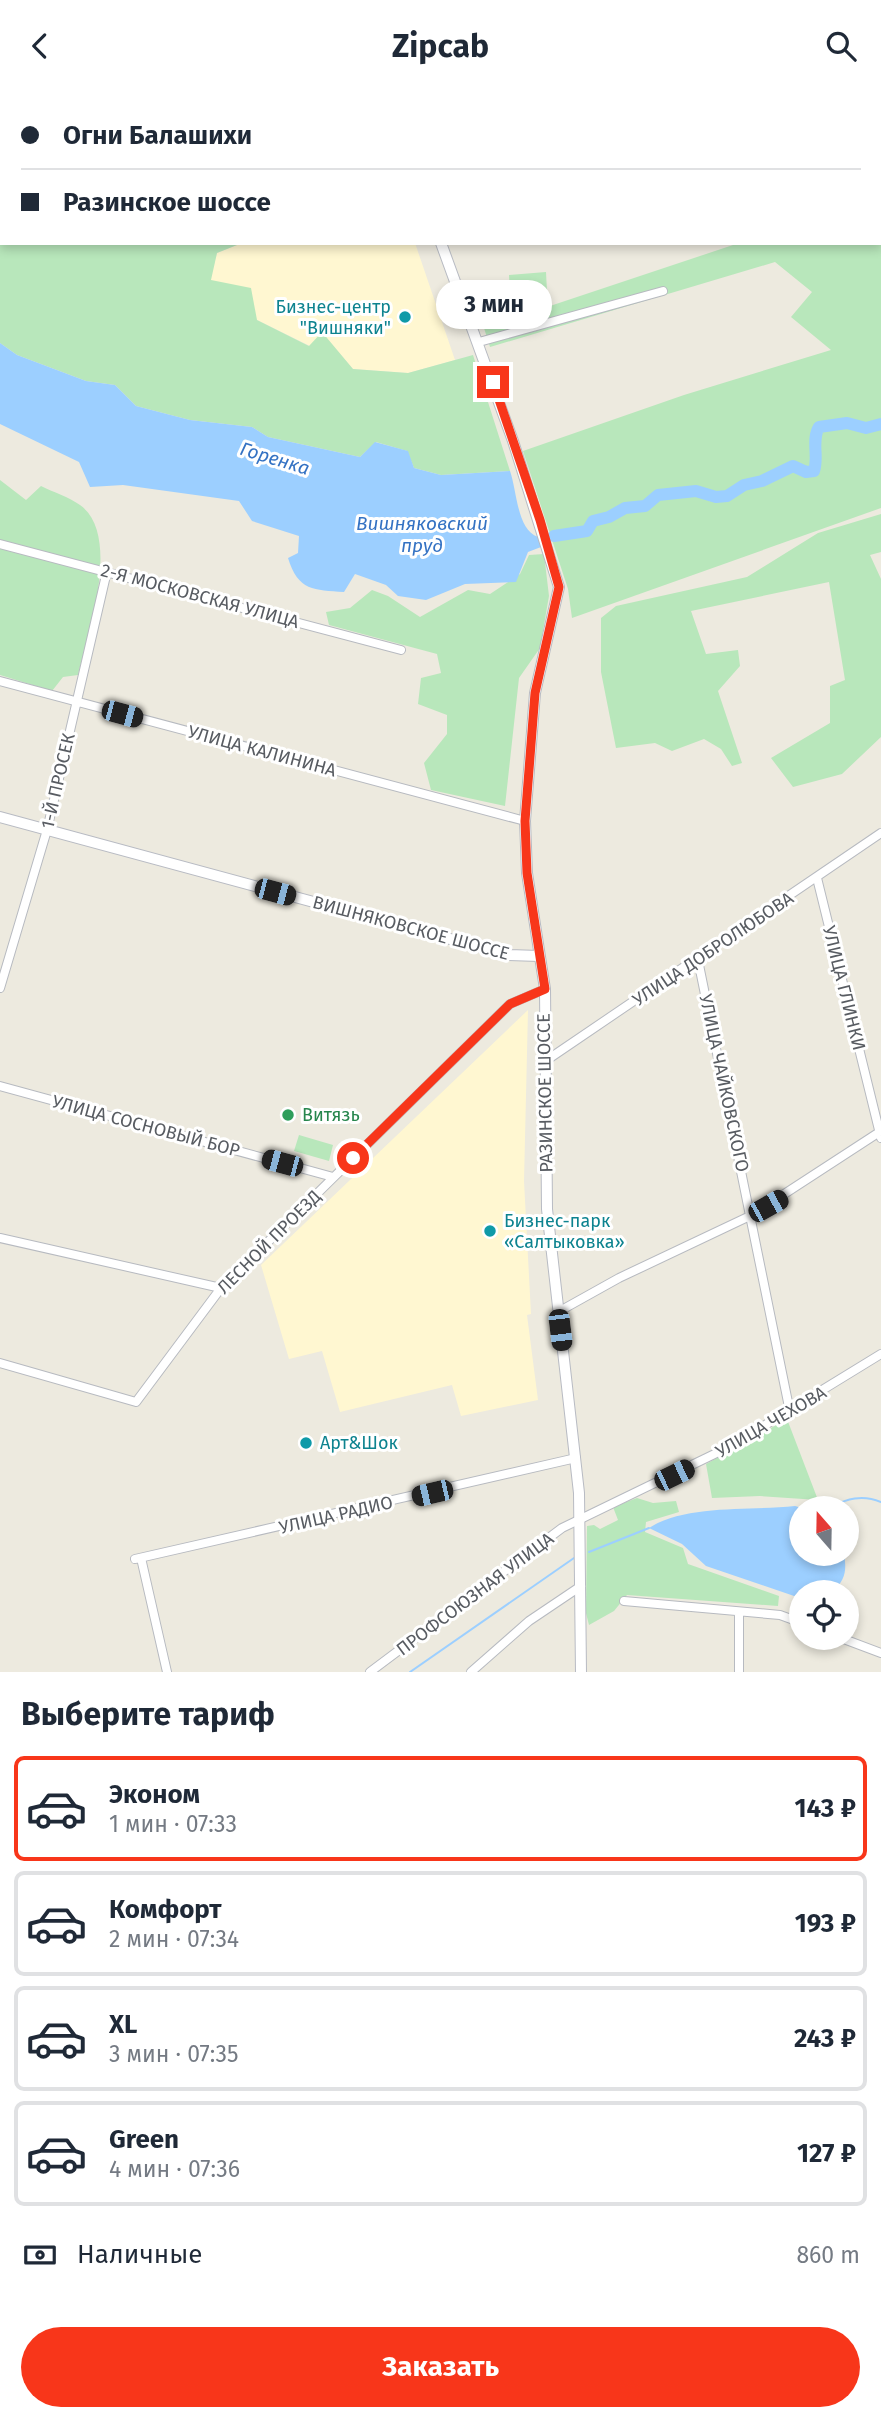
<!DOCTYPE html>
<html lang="ru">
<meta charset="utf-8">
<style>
:root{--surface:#fff;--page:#f2f2f3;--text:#1f2937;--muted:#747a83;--line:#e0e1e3;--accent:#f8361a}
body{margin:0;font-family:"Fira Sans",sans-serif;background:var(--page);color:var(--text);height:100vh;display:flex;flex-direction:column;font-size:26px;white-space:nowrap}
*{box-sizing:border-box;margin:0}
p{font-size:23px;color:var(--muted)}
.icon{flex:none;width:38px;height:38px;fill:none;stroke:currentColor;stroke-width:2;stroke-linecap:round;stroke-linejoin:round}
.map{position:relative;height:1581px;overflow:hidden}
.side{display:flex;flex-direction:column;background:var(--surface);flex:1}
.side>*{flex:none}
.hud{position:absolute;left:0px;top:0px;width:882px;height:154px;box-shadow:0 4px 10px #0003;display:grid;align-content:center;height:154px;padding:0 21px;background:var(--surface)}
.needle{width:46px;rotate:340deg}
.controls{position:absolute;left:789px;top:1405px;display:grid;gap:14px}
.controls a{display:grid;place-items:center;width:70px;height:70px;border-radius:50%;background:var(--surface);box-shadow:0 4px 10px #0003;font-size:35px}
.end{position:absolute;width:32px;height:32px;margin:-16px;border:9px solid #f8361a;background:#fff;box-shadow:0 0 0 4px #fff}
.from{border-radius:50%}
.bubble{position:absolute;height:49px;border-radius:24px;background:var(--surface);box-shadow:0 4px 10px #0003;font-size:23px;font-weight:700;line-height:49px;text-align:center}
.car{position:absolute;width:21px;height:42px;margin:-21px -10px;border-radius:9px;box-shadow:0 0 5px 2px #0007;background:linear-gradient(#222 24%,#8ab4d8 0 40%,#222 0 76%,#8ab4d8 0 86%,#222 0)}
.hud b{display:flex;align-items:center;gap:24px;height:66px;font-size:26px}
.hud b+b{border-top:2px solid var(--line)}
.hud i{width:18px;height:18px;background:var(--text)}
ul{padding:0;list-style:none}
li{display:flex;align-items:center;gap:21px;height:105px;margin:0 14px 10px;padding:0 7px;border:4px solid var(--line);border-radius:10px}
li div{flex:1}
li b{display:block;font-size:26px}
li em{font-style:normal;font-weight:700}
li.on{border-color:var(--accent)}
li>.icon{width:63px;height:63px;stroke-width:1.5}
h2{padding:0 21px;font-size:32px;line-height:84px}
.pay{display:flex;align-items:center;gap:18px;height:77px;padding:0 21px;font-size:26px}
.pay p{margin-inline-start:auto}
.primary-button{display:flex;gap:14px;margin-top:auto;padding:14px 21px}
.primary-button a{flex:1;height:80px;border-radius:42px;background:var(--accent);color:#fff;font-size:28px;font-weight:700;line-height:80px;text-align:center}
header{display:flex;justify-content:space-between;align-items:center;height:91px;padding:0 21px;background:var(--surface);font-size:32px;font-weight:700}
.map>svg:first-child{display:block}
.commercial{fill:#fff7d1}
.green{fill:#b8e7bb}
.water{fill:#9ccfff}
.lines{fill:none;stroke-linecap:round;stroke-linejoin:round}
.stream{stroke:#9ccfff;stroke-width:2}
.river{stroke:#9ccfff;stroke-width:12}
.street-casing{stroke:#b7bac0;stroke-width:10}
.secondary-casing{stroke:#b8bbc3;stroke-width:12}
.street{stroke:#fff;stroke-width:8}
.secondary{stroke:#fff;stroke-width:10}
.route{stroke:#f8361a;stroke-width:9}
.culture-dot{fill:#0f9aa8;stroke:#fff;stroke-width:2.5}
.leisure-dot{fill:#2e9e5b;stroke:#fff;stroke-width:2.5}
.labels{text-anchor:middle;stroke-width:6;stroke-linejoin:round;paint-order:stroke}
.culture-label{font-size:18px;fill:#0d838f;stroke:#fff;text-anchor:start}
.street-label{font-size:18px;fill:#585c62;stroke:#fff}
.leisure-label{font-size:18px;fill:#27864d;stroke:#fff;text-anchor:start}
.water-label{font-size:19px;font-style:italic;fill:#3472c3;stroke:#fff}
</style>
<header><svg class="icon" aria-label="back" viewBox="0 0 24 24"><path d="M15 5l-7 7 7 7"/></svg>Zipcab<svg class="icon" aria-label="search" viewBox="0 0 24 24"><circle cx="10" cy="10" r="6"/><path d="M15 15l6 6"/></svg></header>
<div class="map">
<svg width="881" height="1581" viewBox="0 0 881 1581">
<rect width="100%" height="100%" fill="#edeadf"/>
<path class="commercial" d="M242 152H415L455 269 408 282 353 278 322 242 310 255 257 229 210 189 217 162Z
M528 919 524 1090 531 1223 527 1224 538 1309 461 1325 452 1294 340 1321 322 1260 289 1268 261 1174Z"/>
<path class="green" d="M0 0H373L2 2V152H242L217 162 211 189 251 197 257 229 309 255 322 241 353 278 408 282 473 264 510 380 441 384 414 377 407 360 376 351 360 366 268 346 252 336 190 329 136 315 115 294 86 290 17 264 0 252Z
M562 0H881V417L572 527 568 498 523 360 684 304 831 259 791 226 812 201 775 171 490 256 484 237 739 152H880V2Z
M546 181 547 200 510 202 509 184Z
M0 389 26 409 41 395C53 401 69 406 80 414 122 444 88 543 78 584L63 586 52 600 0 584Z
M881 423V461L870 464 881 488V646L842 683 793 696 771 667 830 632V595L845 589 829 491 691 520 706 563 738 559 740 575 718 600 742 672 732 675 721 658 704 648 672 660 655 652 616 657 601 581V527L616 515 747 486 818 442Z
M544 463 549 505 540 557 519 587 505 715 431 699 424 672 447 643V624L418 613 421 587 441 582 437 563 329 534 326 521 350 517 372 499 388 505 420 526 468 499 490 503 520 483 529 464Z
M299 1044 333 1054 329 1070 294 1060Z
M787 1328 818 1409 760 1405 712 1407 706 1373Z
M637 1407 653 1412 676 1410 679 1421 646 1431 645 1441 683 1457 688 1473 779 1505 778 1515 627 1504 614 1520 589 1534 586 1522 587 1435 594 1434 600 1438 618 1429 613 1416Z"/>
<path class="water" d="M0 252 17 264 86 290 115 294 136 315 190 329 252 336 268 346 360 366 375 351 408 360 414 377 441 384 510 380C517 400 517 439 538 446L541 456 528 461 516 491 465 493 426 509 398 505 386 494 355 483 344 501C314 499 298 500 288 467L298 462 299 445 252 430 239 410 123 394 90 396 79 371 0 333Z
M795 1415 802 1417V1463H844C847 1481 845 1488 833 1501L802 1502 801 1506H797L706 1475 682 1453 649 1437C686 1413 751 1420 795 1415Z"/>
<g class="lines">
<path class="stream" d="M830 1416C847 1408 862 1403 881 1411
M589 1461 649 1437
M410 1581 574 1467"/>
<path class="river" d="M554 445 587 440 593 430 609 426 625 417 645 415 658 404 696 400 716 406 727 405 744 394 762 390 793 375 806 381 814 380C819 366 811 349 819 336L847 332 866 337 881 333"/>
<g class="street-casing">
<path id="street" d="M479 251 663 200
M0 453 401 559
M0 590 525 730
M817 787 881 1047
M698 869 790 1321
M0 897 47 739 107 480
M544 971 881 742
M0 995 333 1086
M0 1147 221 1197
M558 1221 619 1187 752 1124 881 1040
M0 1272 136 1311 221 1197 510 913 545 898
M141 1467 167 1581
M135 1468 576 1367
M624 1510 780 1524 802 1532
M739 1522V1581
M841 1547 881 1562
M370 1581 562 1437 731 1355 881 1263
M471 1581 529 1530 581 1495"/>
</g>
<g class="secondary-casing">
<path id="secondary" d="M385 0 386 2
M441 152 513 350 559 496 535 602 525 730 527 782 545 898 547 1118 579 1402 581 1581
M0 726 509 864 539 865"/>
</g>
<use href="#street" class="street"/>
<use href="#secondary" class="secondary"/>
</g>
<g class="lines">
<path class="route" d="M353 1067 510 913 545 898 527 782 525 730 535 602 559 496 540 429 493 291"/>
</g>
<g class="culture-dot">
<circle cx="405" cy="226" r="7"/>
<circle cx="490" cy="1140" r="7"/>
<circle cx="306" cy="1352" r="7"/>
</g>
<circle class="leisure-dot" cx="288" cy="1024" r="7"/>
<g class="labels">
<g class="culture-label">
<text x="391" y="222" text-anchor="end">Бизнес-центр<tspan x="391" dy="21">"Вишняки"</tspan></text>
<text x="504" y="1136">Бизнес-парк<tspan x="504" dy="21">«Салтыковка»</tspan></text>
<text x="320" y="1358">Арт&amp;Шок</text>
</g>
<g class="street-label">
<text transform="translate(200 505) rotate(15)" y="6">2-Я МОСКОВСКАЯ УЛИЦА</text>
<text transform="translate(262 660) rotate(15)" y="6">УЛИЦА КАЛИНИНА</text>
<text transform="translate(58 690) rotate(-77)" y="6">1-Й ПРОСЕК</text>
<text transform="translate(411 837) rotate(15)" y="6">ВИШНЯКОВСКОЕ ШОССЕ</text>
<text transform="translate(713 858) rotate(-34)" y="6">УЛИЦА ДОБРОЛЮБОВА</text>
<text transform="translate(844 897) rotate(76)" y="6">УЛИЦА ГЛИНКИ</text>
<text transform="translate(724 992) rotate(78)" y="6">УЛИЦА ЧАЙКОВСКОГО</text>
<text transform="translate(545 1002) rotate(-91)" y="6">РАЗИНСКОЕ ШОССЕ</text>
<text transform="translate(146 1035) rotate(15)" y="6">УЛИЦА СОСНОВЫЙ БОР</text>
<text transform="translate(269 1151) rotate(-45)" y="6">ЛЕСНОЙ ПРОЕЗД</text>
<text transform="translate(771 1331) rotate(-30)" y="6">УЛИЦА ЧЕХОВА</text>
<text transform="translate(336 1424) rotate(-13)" y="6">УЛИЦА РАДИО</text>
<text transform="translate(475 1503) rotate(-37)" y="6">ПРОФСОЮЗНАЯ УЛИЦА</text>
</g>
<g class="leisure-label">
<text x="302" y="1030">Витязь</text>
</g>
<g class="water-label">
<text transform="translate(275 367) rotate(17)" y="7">Горенка</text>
<text x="422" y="439">Вишняковский<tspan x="422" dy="22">пруд</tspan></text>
</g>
</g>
</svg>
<div class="controls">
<a><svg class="needle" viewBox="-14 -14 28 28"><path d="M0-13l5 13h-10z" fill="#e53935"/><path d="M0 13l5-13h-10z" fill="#747a83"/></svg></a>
<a><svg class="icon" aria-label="locate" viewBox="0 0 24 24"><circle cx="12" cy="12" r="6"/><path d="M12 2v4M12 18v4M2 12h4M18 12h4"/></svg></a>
</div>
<i class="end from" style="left:353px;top:1067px"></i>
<i class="end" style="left:493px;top:291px"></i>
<div class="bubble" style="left:436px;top:189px;width:116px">3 мин</div>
<i class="car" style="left:122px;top:623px;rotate:105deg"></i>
<i class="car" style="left:275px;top:801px;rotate:105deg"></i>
<i class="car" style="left:282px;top:1072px;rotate:285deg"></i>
<i class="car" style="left:768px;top:1115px;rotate:61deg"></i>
<i class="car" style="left:560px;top:1239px;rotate:173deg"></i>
<i class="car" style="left:674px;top:1384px;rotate:64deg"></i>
<i class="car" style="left:432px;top:1402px;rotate:257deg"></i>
<div class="hud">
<b><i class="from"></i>Огни Балашихи</b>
<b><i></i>Разинское шоссе</b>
</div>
</div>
<section class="side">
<h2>Выберите тариф</h2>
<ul>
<li class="on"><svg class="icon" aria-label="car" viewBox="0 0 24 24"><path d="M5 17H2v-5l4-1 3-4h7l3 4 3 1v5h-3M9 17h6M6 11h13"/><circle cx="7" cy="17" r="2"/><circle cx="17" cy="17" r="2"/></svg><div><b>Эконом</b><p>1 мин · 07:33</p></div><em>143 ₽</em></li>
<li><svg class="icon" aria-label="car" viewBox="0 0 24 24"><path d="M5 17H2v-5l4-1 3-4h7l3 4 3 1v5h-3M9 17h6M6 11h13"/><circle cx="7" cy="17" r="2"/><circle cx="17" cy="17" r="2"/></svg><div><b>Комфорт</b><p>2 мин · 07:34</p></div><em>193 ₽</em></li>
<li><svg class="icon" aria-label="car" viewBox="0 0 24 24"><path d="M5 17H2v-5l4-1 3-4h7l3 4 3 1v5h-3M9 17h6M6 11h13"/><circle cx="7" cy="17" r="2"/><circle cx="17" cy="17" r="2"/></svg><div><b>XL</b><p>3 мин · 07:35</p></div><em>243 ₽</em></li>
<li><svg class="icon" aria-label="car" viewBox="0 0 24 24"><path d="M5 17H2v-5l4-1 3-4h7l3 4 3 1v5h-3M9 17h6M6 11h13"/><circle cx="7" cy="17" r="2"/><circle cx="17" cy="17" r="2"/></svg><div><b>Green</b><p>4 мин · 07:36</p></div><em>127 ₽</em></li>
</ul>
<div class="pay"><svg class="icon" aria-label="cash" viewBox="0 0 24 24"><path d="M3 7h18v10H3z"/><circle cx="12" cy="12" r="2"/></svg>Наличные<p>860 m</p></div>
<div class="primary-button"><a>Заказать</a></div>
</section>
